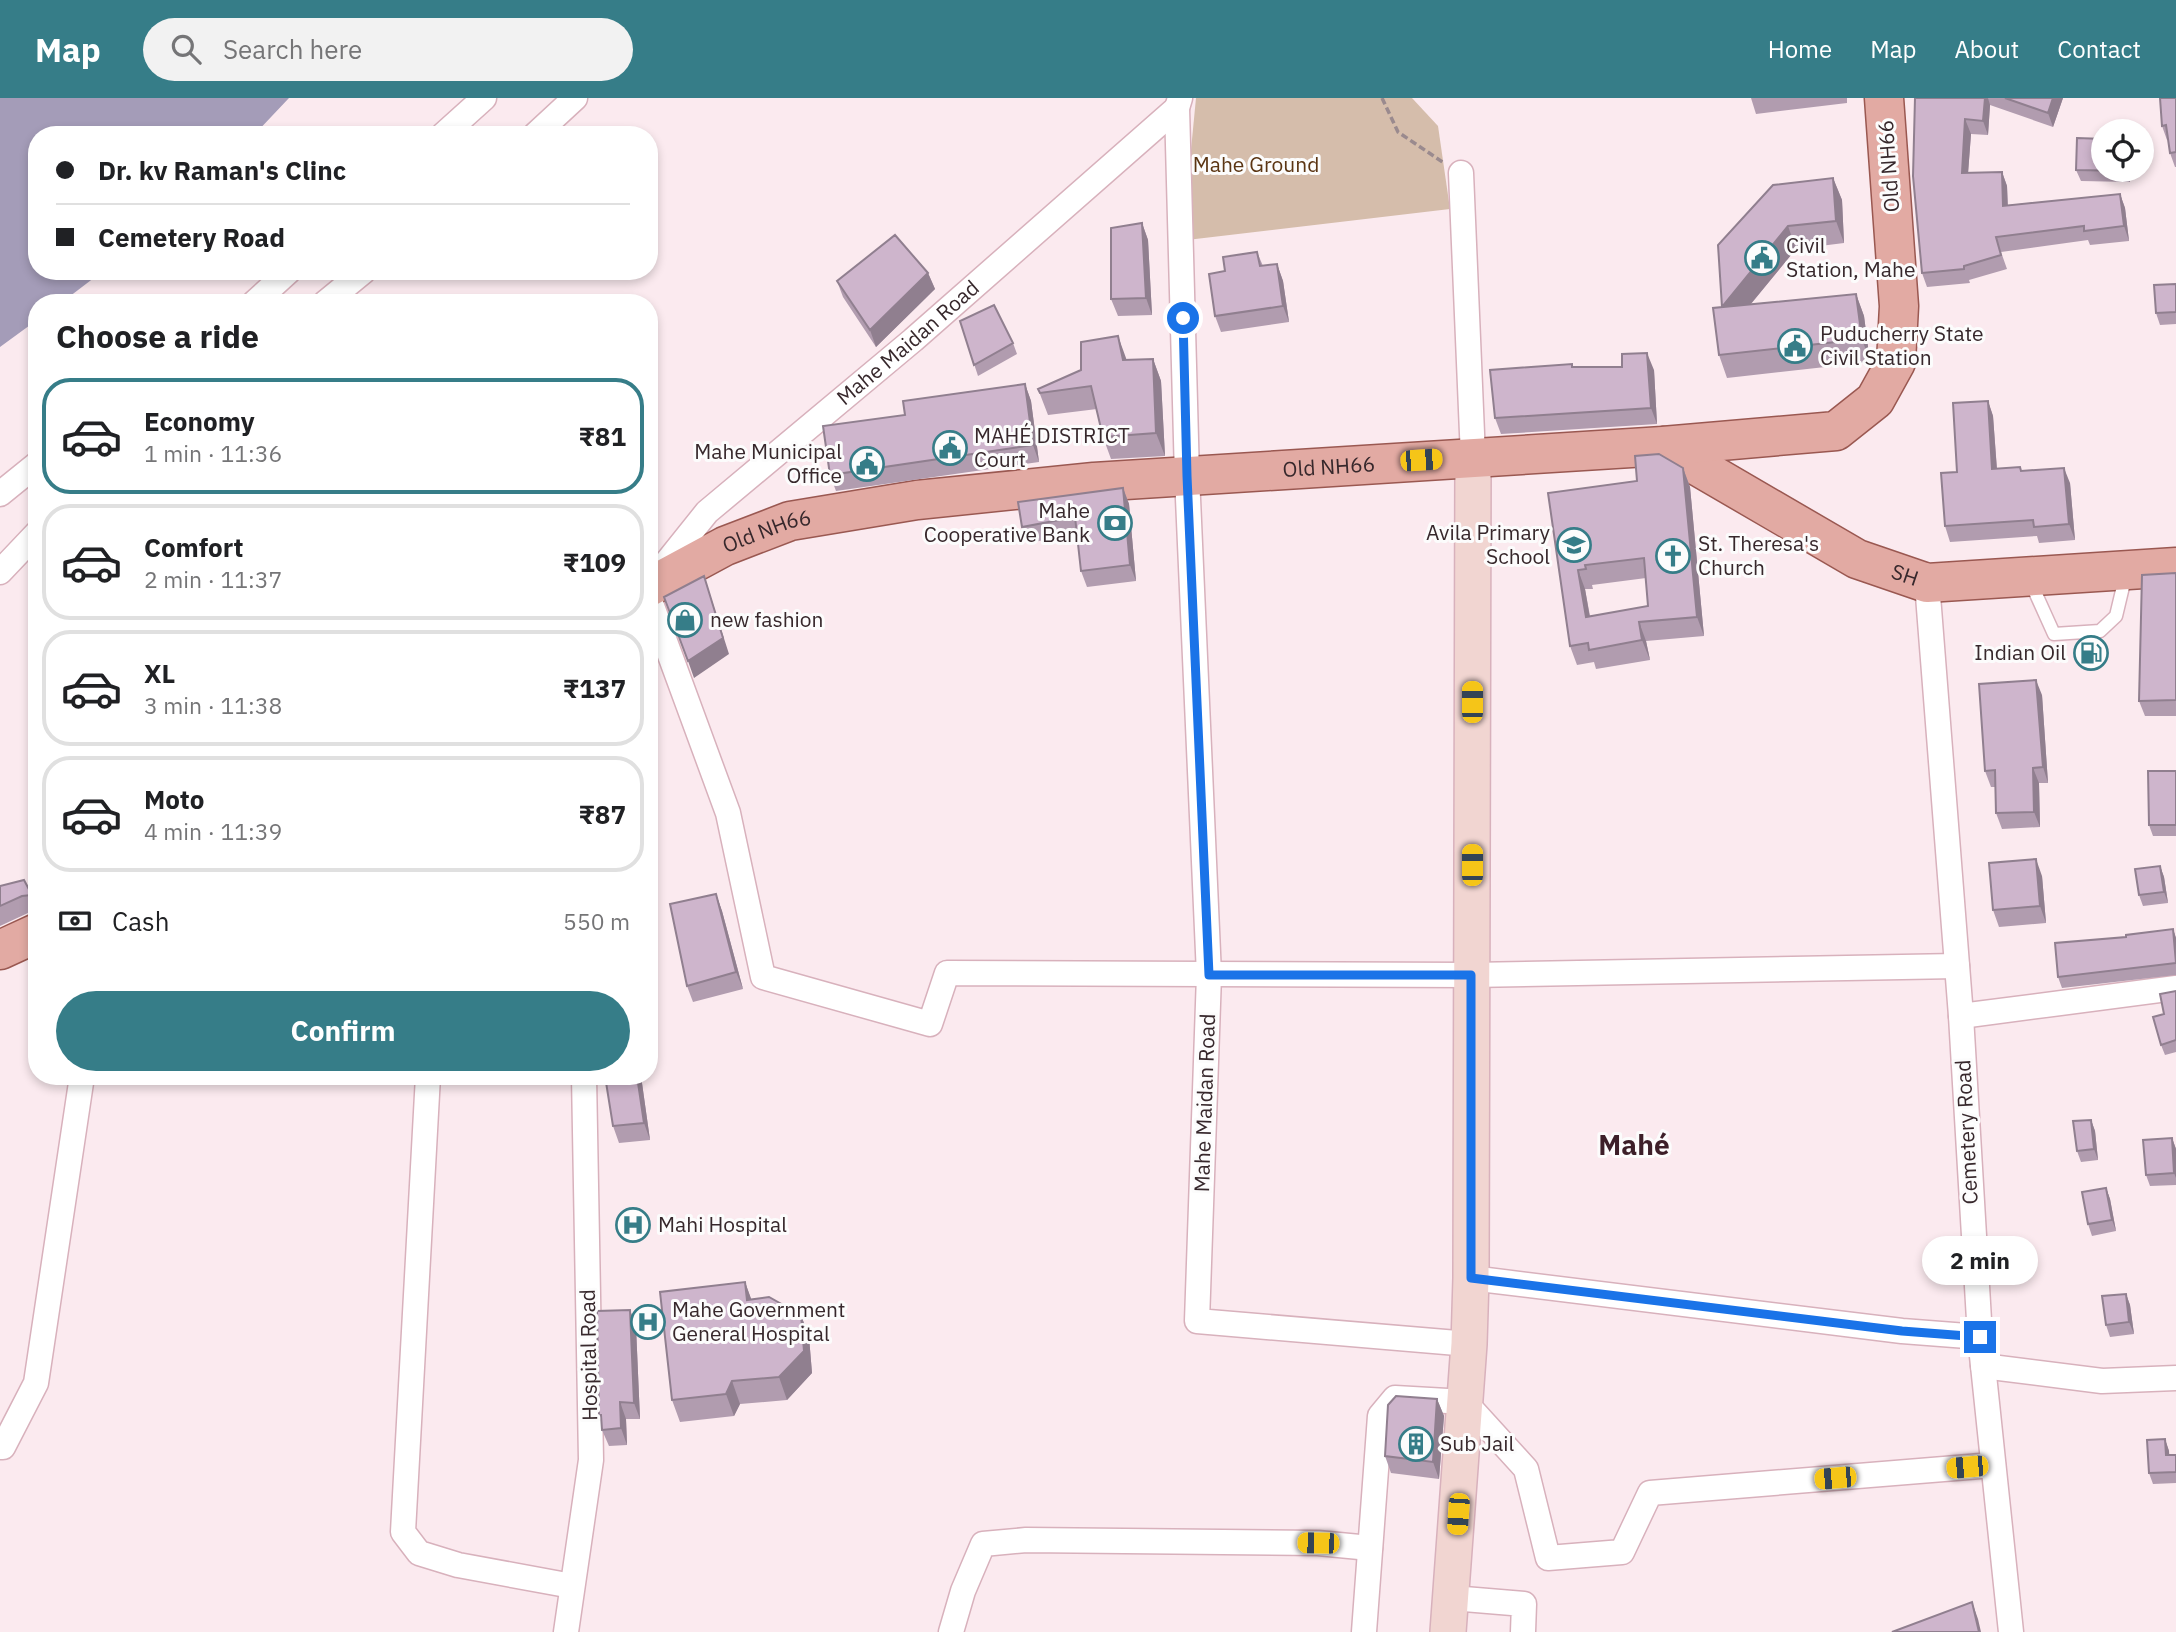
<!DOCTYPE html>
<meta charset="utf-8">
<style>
:root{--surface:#fff;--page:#f2f2f2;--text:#202124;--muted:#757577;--line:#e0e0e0;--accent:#367d88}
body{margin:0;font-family:"IBM Plex Sans",sans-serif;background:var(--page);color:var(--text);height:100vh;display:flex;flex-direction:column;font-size:26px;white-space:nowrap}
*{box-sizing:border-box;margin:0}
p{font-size:23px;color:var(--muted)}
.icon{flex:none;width:38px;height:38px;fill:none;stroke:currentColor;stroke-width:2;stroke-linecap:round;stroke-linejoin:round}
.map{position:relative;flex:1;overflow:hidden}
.details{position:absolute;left:28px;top:196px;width:630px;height:791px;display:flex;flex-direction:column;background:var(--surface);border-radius:28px;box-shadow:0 4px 10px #0003}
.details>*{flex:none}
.guide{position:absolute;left:28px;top:28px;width:630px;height:154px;border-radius:28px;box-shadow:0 4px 10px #0003;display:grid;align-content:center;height:154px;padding:0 28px;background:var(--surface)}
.controls{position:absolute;left:2091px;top:21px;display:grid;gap:14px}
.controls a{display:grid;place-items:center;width:63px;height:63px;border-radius:50%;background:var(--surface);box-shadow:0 4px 10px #0003;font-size:35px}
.end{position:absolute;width:32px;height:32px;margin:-16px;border:9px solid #1a73e8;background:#fff;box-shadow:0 0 0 4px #fff}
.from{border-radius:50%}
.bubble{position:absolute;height:49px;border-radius:24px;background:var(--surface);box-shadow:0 4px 10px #0003;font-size:23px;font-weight:700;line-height:49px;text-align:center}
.car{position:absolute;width:21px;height:42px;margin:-21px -10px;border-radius:9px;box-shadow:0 0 5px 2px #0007;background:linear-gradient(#f5c518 24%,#345 0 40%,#f5c518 0 76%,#345 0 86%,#f5c518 0)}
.guide b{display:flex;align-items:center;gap:24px;height:66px;font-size:26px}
.guide b+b{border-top:2px solid var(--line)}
.guide i{width:18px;height:18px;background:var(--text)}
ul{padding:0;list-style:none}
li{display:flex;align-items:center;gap:21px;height:116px;margin:0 14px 10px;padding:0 14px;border:4px solid var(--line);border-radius:28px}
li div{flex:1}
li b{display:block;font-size:26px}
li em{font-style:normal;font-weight:700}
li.on{border-color:var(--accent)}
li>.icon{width:63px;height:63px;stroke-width:1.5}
h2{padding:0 28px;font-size:32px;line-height:84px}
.pay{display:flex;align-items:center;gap:18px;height:77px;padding:0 28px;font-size:26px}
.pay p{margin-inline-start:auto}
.primary-button{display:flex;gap:14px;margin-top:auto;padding:14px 28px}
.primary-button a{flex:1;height:80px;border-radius:42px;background:var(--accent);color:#fff;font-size:28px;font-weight:700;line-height:80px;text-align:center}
header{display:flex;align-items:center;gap:42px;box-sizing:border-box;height:98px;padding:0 35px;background:var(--accent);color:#fff}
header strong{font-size:33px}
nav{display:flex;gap:38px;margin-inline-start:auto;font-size:24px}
.search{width:490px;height:63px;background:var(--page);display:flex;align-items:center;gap:18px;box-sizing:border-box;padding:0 24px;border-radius:38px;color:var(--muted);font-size:26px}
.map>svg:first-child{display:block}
.green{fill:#d5bdab}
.water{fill:#a49cb8}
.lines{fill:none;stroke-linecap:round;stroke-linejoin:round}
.lane-casing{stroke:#d8b1bc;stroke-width:15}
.street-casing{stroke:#d8b1bc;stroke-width:27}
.secondary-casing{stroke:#d8b1bc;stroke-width:38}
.primary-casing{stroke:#9a5851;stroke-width:41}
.path{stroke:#9a8a8e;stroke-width:3.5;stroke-dasharray:7 3.5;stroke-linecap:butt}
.lane{stroke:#fff;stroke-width:12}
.street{stroke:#fff;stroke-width:24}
.secondary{stroke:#f1d5d1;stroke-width:35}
.primary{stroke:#e2aaa3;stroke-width:38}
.wall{fill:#b19caf;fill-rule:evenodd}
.shaded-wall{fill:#907f8f}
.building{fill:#ceb5cc;stroke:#907f8f;stroke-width:2;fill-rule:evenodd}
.route{stroke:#1a73e8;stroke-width:9}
.labels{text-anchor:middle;stroke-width:6;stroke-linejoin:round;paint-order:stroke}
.park-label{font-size:21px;fill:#5b3513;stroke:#fcfcfc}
.street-label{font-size:21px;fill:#37282c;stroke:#fcfcfc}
.poi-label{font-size:21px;fill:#37282c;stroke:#fcfcfc;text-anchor:start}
.district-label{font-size:28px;font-weight:bold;fill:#3d1f29;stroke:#fcfcfc}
</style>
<header>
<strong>Map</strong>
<div class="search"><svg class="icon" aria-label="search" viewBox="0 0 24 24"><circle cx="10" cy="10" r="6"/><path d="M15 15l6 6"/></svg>Search here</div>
<nav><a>Home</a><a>Map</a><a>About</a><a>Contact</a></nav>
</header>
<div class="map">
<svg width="2176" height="1534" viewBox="0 0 2176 1534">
<rect width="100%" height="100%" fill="#fbeaef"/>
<path class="green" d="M1196 0H1412L1438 28 1450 111 1187 142 1188 83Z"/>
<path class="water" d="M0 0H289L254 37H37V173H103L61 205H37V222L0 249Z"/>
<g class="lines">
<g class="lane-casing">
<path id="lane" d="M2031 485 2054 536 2100 533 2116 518 2126 476"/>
</g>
<g class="street-casing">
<g id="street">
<path d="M1180 0 1177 10 1187 378 1209 877 1197 1223 1469 1246"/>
<path d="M443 37 484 0"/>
<path d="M535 37 575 0"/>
<path d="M1461 75 1473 359"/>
<path d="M254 205 289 173"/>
<path d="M325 205 364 173"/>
<path d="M0 396 37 366"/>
<path d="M0 474 37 435"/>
<path id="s1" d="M655 479 707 414 913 242 1177 10"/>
<path d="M649 500 728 715 763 879 930 926 947 875 1471 877 1957 868"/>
<path d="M1961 918 2176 890"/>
<path d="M428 978 403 1434 419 1455 458 1467 572 1488"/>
<path d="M1471 1180 1902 1233 1980 1239 1961 918 1927 485"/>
<path d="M1980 1239 2011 1534"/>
<path d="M1983 1268 2102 1283 2176 1280"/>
<path d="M0 1349H3L36 1285 82 978"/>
<path d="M1452 1500 1524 1506 1523 1534"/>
<path d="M566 1534 591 1362 584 978"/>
<path d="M951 1534 963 1493 983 1446 1026 1442 1318 1445 1370 1450"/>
<path d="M1364 1534 1380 1318 1395 1300 1465 1304 1526 1371 1548 1460 1622 1454 1650 1395 1993 1367"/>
</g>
</g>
<g class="secondary-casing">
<path id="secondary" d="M1448 1534 1469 1246 1471 1180 1473 359"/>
</g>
<g class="primary-casing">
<g id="primary">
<path id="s2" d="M1663 348 1857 461 1927 485 2176 469"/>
<path id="s3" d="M649 489 725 448 790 423 917 402 1094 384 1663 348 1836 333 1875 302 1896 264 1899 208 1884 0"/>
<path d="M0 852 37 835"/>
</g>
</g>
<path class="path" d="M1382 0 1398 34 1444 65"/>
<use href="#lane" class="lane"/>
<use href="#street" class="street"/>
<use href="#secondary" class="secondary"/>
<use href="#primary" class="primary"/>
</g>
<path class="wall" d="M1751 0H1847V5L1756 16Z
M1915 0H2063L2053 29 1990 7 1988 37 1971 36 1968 75 2002 74 2007 88 2008 107 2120 96 2125 110 2129 143 2090 147 2088 142 2001 154 2007 171 1969 182 1970 185 1927 189 1922 175Z
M2176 0V69H2175L2170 55 2168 42H2167L2162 28Z
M2076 72H2130V84L2081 83Z
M1833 80 1842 102 1844 145 1796 151 1751 206 1856 196 1864 218 1870 264 1727 280 1719 257 1722 209 1718 147Z
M1142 125 1148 142 1152 217 1118 218 1111 201Z
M1257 154 1263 168 1277 166 1283 183 1289 224 1221 234 1215 218 1225 173Z
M928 175 935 191 876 249 843 199 837 183Z
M2176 186V226L2160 227 2156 215Z
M960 223 1013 245 1017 256 978 278Z
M1153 261 1161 283 1165 358 1111 361 1103 339 1097 311 1048 317 1038 291 1127 262Z
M1572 266 1573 269 1654 272 1657 326 1501 336 1495 320Z
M1025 286 1031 303 1039 364 836 393 830 377 905 317Z
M1988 303 1993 318 1997 371 2022 373 2070 385 2075 442 2039 445 2037 438 1950 444 1945 428 1957 374Z
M1683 370 1690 389 1704 538 1646 543 1650 562 1596 571 1594 564 1577 567 1570 548 1548 395 1637 383ZM1646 480 1648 508 1590 518 1585 491H1593L1592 487Z
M1123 390 1129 406 1136 483 1087 489 1081 473 1077 436 1028 445 1022 429Z
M2176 475V618H2145L2139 603Z
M2042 597 2048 685H2039L2040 729 2002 731 1996 715V689H1991L1985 673Z
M2176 674V738H2153L2149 727Z
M2160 768 2164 779 2168 805 2143 808 2139 797Z
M2042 778 2046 825 1999 829 1993 812Z
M0 788 32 797 37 814 28 815 0 828Z
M716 796 722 813 743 891 693 904 687 888Z
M2173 831 2176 840V877L2062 890 2058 879 2126 839Z
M2176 893V954L2165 957 2161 947 2164 916Z
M641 978 650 1042 619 1045 613 1028Z
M2091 1022 2095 1033 2098 1062 2081 1064 2077 1053Z
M2172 1040 2176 1051V1087L2150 1088 2146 1077Z
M2106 1090 2110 1101 2116 1133 2092 1138 2088 1126Z
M745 1184 751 1201 801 1217 809 1239 812 1275 787 1302 740 1306 734 1318 680 1324 672 1302Z
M2126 1196 2130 1207 2134 1236 2110 1239 2106 1227Z
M630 1212 636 1229 640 1321H626L627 1347 609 1348 602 1332V1325L599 1317Z
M1437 1301 1444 1318 1439 1381 1391 1375 1385 1358Z
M2165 1341 2169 1353V1357H2176V1385L2153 1386 2149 1375Z"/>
<path class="shaded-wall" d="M1985 0H1988L1990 7 1988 37 1983 23Z
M2053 0H2063L2053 29 2048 15Z
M1965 21 1971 36 1967 89 1962 75Z
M2126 72H2130V84L2126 73Z
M2002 74 2007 88 2008 122 2003 108Z
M1833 80 1842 102 1844 145 1836 123Z
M2120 96 2125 110 2129 143 2124 128Z
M1142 125 1148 142 1152 217 1146 200Z
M1788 128 1796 151 1730 231 1722 209Z
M1277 166 1283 183 1289 224 1283 208Z
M928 175 935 191 876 249 870 232Z
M1856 196 1864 218 1870 264 1862 241Z
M1118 238 1126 260 1131 284 1123 262Z
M1647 255 1654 272 1657 326 1651 310Z
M1153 261 1161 283 1165 358 1156 335Z
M1025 286 1031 303 1039 364 1033 347Z
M1988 303 1993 318 1998 387 1992 371Z
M1683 370 1690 389 1704 538 1697 519Z
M2064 370 2070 385 2075 442 2069 426Z
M1123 390 1129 406 1136 483 1130 467Z
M1578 472 1585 491 1593 538 1586 519Z
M704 478 729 556 694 580 688 563Z
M1639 524 1646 543 1650 562 1642 542Z
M2036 582 2042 597 2048 685 2043 669Z
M2033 670 2039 685 2040 729 2034 714Z
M2036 761 2042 778 2046 825 2040 808Z
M2160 768 2164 779 2168 805 2164 794Z
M716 796 722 813 743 891 736 874Z
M2173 831 2176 840V859Z
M649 837 652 844 649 863Z
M637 978H641L650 1042 644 1025Z
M2091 1022 2095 1033 2098 1062 2094 1051Z
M2172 1040 2176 1051V1080L2174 1075Z
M2106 1090 2110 1101 2116 1133 2112 1122Z
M745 1184 753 1206 747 1202Z
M2126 1196 2130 1207 2134 1236 2129 1224Z
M630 1212 636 1229 640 1321 634 1305Z
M801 1217 809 1239 812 1275 787 1302 779 1279Z
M732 1283 740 1306 734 1318 726 1296Z
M1437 1301 1444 1318 1439 1381 1433 1364Z
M620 1304 626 1321 627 1347 621 1330Z
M2165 1341 2169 1353 2170 1369 2166 1357Z
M1972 1504 1978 1521 1981 1534H1979Z"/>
<path class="building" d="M1915 0H1985L1983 23 1965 21 1962 75 2002 74 2003 108 2120 96 2124 128 2084 133V128L1996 139 2001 157 1964 168V171L1922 175 1913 78Z
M2005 0H2053L2048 15Z
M2160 0H2176V54L2170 55 2166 27 2162 28Z
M2077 40 2104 41V72H2126V73L2076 72Z
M1833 80 1836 123 1788 128 1722 209 1718 147 1773 87Z
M1142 125 1146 200 1111 201V130Z
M895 137 928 175 870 232 837 183Z
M1257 154 1260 168 1277 166 1283 208 1215 218 1209 176 1225 173 1223 159Z
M2176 186V214L2156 215 2154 187Z
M1856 196 1862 241 1719 257 1713 210Z
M994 207 1013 245 974 267 960 223Z
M1118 238 1123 262 1153 261 1156 335 1103 339 1091 288 1040 295 1038 291 1081 272V244Z
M1647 255 1651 310 1495 320 1490 272 1572 266V269H1622V256Z
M1025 286 1033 347 830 377 823 328 905 317 903 303Z
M1988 303 1992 371 2020 369 2021 373 2064 370 2069 426 2034 429 2033 422 1945 428 1941 375 1957 374 1953 305Z
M1659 356 1683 370 1697 519 1639 524 1642 542 1589 552 1588 545 1570 548 1548 395 1637 383 1635 358ZM1644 460 1648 508 1586 519 1578 472 1586 471 1585 467Z
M1123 390 1130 467 1081 473 1075 419 1022 429 1018 404Z
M2176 475V602L2139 603 2142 477Z
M704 478 723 540 688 563 664 499Z
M2036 582 2043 669 2033 670 2034 714 1996 715 1995 672 1985 673 1979 586Z
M2148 673H2176V727H2149Z
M2036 761 2040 808 1993 812 1989 765Z
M2160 768 2164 794 2139 797 2135 771Z
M24 782 32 797 22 798 0 808V788Z
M716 796 736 874 687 888 670 806Z
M2173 831 2176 865 2058 879 2055 845 2126 839V837Z
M2176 893V942L2161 947 2153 919 2164 916 2160 896Z
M605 978H637L644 1025 613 1028Z
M2091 1022 2094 1051 2077 1053 2073 1023Z
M2172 1040 2174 1075 2146 1077 2143 1042Z
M2106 1090 2112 1122 2088 1126 2082 1094Z
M745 1184 747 1202 769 1199 801 1217 804 1253 779 1279 732 1283 726 1296 672 1302 660 1194Z
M2126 1196 2129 1224 2106 1227 2102 1198Z
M630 1212 634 1305 620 1304 621 1330 602 1332 601 1317H599L597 1213Z
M1396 1298 1437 1301 1433 1364 1385 1358 1388 1307Z
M2165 1341 2166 1357H2176V1374L2149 1375 2147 1342Z
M1972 1504 1979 1534H1892Z"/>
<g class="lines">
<path class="route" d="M1183 220 1187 378 1209 877H1471V1180L1902 1233 1980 1239"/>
</g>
<defs>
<g id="civic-ring" transform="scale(1.75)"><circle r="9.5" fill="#fcfcfc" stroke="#367d88" stroke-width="1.5"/><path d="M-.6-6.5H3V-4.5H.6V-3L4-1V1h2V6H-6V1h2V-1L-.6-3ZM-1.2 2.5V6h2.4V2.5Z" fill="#367d88"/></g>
<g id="bank-ring" transform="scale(1.75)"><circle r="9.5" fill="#fcfcfc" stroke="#367d88" stroke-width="1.5"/><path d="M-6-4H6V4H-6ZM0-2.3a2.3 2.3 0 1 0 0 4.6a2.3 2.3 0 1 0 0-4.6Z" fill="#367d88"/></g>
<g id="school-ring" transform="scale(1.75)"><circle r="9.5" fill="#fcfcfc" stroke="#367d88" stroke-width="1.5"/><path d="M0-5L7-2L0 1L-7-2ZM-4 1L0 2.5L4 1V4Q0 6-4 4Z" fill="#367d88"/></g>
<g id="church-ring" transform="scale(1.75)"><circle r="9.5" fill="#fcfcfc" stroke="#367d88" stroke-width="1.5"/><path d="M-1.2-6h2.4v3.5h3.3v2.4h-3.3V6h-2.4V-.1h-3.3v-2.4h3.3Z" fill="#367d88"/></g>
<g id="shop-ring" transform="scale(1.75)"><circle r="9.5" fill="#fcfcfc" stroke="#367d88" stroke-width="1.5"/><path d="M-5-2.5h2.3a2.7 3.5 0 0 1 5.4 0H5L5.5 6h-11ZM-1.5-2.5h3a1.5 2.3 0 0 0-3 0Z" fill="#367d88"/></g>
<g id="fuel-ring" transform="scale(1.75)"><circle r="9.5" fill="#fcfcfc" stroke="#367d88" stroke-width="1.5"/><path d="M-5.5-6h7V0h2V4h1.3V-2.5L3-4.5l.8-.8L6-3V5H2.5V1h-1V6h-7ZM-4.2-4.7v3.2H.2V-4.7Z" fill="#367d88"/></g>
<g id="hospital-ring" transform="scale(1.75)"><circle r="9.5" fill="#fcfcfc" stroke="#367d88" stroke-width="1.5"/><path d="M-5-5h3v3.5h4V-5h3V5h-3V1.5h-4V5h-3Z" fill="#367d88"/></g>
<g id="building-ring" transform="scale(1.75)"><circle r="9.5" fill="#fcfcfc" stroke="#367d88" stroke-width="1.5"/><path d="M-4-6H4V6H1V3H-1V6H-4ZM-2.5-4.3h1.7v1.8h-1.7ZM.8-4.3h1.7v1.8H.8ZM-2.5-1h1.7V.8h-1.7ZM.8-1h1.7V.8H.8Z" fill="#367d88"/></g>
</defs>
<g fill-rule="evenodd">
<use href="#civic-ring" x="1762" y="160"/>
<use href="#civic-ring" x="1795" y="248"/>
<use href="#civic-ring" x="950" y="350"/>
<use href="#civic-ring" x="867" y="366"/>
<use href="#bank-ring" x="1115" y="425"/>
<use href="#school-ring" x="1574" y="447"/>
<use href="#church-ring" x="1673" y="458"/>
<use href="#shop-ring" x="685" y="522"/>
<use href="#fuel-ring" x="2091" y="555"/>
<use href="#hospital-ring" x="633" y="1127"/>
<use href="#hospital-ring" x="648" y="1224"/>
<use href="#building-ring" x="1416" y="1346"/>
</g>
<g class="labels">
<g class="park-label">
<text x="1256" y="74">Mahe Ground</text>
</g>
<g class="street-label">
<text transform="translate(1889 68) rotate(-94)" y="7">Old NH66</text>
<text dy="7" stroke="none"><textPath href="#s1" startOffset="346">Mahe Maidan Road</textPath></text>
<text dy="7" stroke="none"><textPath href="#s3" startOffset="698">Old NH66</textPath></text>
<text dy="7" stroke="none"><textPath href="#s3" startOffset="131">Old NH66</textPath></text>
<text dy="7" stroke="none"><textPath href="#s2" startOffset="275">SH</textPath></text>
<text transform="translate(1205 1005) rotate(-88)" y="7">Mahe Maidan Road</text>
<text transform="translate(1967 1034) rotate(-93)" y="7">Cemetery Road</text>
<text transform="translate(589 1257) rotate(-91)" y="7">Hospital Road</text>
</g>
<g class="poi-label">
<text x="1786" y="155">Civil<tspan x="1786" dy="24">Station, Mahe</tspan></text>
<text x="1820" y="243">Puducherry State<tspan x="1820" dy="24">Civil Station</tspan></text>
<text x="974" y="345">MAHÉ DISTRICT<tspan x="974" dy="24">Court</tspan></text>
<text x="842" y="361" text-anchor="end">Mahe Municipal<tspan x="842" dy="24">Office</tspan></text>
<text x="1090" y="420" text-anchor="end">Mahe<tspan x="1090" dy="24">Cooperative Bank</tspan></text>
<text x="1550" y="442" text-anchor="end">Avila Primary<tspan x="1550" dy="24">School</tspan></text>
<text x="1698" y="453">St. Theresa's<tspan x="1698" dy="24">Church</tspan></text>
<text x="710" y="529">new fashion</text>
<text x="2066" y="562" text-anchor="end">Indian Oil</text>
<text x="658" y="1134">Mahi Hospital</text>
<text x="672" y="1219">Mahe Government<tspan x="672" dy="24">General Hospital</tspan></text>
<text x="1440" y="1353">Sub Jail</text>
</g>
<g class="district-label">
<text x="1634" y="1057">Mahé</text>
</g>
</g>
</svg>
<div class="controls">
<a><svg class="icon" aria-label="locate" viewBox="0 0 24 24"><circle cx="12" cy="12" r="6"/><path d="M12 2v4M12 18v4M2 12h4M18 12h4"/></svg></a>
</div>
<i class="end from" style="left:1183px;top:220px"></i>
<i class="end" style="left:1980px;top:1239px"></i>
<div class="bubble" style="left:1922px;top:1138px;width:116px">2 min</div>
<i class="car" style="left:1421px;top:362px;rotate:86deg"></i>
<i class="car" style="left:1472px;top:604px;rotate:0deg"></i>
<i class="car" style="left:1472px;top:767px;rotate:0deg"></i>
<i class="car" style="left:1967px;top:1369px;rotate:265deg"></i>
<i class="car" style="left:1835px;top:1380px;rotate:265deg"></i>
<i class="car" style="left:1458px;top:1416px;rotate:184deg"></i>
<i class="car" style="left:1318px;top:1445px;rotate:271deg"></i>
<div class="guide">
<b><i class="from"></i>Dr. kv Raman's Clinc</b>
<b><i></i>Cemetery Road</b>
</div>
<section class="details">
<h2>Choose a ride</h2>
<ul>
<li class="on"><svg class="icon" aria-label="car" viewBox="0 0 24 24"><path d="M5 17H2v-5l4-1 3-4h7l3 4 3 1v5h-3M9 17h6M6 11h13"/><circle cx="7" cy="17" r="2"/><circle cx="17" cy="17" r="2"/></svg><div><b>Economy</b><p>1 min · 11:36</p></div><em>₹81</em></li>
<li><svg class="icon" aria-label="car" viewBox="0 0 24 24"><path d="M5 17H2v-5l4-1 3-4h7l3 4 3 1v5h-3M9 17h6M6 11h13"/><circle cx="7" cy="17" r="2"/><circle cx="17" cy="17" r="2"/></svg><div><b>Comfort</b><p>2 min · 11:37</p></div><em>₹109</em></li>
<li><svg class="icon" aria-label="car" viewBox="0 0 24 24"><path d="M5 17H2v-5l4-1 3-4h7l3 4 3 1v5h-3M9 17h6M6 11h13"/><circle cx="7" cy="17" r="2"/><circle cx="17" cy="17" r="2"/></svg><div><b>XL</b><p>3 min · 11:38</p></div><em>₹137</em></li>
<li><svg class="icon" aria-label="car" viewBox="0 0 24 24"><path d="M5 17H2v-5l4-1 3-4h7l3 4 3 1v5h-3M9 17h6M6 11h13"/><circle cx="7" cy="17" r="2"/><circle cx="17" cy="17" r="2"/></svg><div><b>Moto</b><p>4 min · 11:39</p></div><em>₹87</em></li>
</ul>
<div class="pay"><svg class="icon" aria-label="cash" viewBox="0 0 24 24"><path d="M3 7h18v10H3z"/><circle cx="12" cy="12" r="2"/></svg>Cash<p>550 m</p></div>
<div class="primary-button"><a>Confirm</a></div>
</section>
</div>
